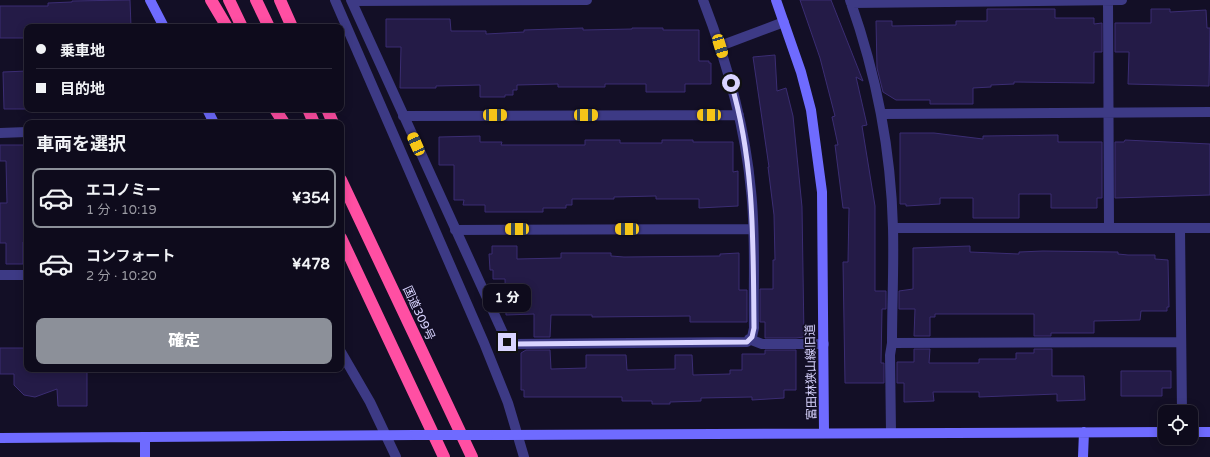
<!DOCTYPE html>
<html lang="ja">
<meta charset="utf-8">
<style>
:root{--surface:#0e0b1c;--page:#1c1929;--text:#f1f3f6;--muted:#9b9ba3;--line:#2e2b3b;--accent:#8c9099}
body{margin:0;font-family:"Varela Round","Noto Sans JP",sans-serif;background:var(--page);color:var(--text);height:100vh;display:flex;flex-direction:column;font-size:15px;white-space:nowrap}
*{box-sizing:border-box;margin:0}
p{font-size:13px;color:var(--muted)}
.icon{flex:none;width:22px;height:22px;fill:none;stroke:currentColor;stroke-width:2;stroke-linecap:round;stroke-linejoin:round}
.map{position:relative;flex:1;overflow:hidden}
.drawer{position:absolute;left:24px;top:120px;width:320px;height:252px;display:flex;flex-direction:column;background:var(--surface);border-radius:8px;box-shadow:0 2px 10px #0003,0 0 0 1px var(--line)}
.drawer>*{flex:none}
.guide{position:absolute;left:24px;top:24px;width:320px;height:88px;border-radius:8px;box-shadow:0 2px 10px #0003,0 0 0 1px var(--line);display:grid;align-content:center;height:88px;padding:0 12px;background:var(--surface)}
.buttons{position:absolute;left:1158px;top:405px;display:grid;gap:8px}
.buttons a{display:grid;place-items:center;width:40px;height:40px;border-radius:8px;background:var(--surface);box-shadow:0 2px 10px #0003,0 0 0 1px var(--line);font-size:20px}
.end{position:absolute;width:18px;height:18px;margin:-9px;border:5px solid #d9d4ff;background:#111;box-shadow:0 0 0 2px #111}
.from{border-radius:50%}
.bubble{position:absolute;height:28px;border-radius:8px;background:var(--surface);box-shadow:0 2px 10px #0003,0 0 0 1px var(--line);font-size:13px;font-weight:800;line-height:28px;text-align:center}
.car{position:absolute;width:12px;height:24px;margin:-12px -6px;border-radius:5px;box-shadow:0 0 3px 1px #0007;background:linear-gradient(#f5c518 24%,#345 0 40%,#f5c518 0 76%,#345 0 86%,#f5c518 0)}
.guide b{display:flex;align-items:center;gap:14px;height:38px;font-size:15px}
.guide b+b{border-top:1px solid var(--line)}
.guide i{width:10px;height:10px;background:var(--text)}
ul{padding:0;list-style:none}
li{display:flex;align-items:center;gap:12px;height:60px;margin:0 8px 6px;padding:0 4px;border:2px solid transparent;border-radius:8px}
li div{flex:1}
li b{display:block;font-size:15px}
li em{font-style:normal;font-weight:800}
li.current{border-color:var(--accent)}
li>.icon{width:36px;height:36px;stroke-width:1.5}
h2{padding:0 12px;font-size:18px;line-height:48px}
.action{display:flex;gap:8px;margin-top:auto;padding:8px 12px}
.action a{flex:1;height:46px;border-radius:8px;background:var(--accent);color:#fff;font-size:16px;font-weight:800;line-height:46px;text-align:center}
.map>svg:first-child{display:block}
.building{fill:#241b47;stroke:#3b2d73}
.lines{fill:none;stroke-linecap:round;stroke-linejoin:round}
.lane{stroke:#3d3a85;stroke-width:10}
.street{stroke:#3d3a85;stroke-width:10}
.secondary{stroke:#6f6bff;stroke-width:10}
.highway{stroke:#ff4fa3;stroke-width:12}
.secondary-bridge{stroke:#6f6bff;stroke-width:10}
.route{stroke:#d9d4ff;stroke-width:5}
.labels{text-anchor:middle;stroke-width:3.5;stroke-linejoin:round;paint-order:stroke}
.street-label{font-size:12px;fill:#d9d4ff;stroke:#130f26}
</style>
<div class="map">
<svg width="1210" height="457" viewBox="0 0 1210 457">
<rect width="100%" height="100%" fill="#130f26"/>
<path class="building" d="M130 0 131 27H27V38H0V6H48V3L72 2V1Z
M800 0H831L863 81 856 77 867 125 862 126 875 206V291H886V309H882L881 363H884V383H845L843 262H848L849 208H843L835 145H838L832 117 835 116 820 58Z
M987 9H1055V18H1094V24L1102 23V52H1094V83L1014 82V84L991 85V87L973 88V104H930V100H896L883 92 877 68 876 21H892V26L956 25V21H987Z
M1151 9H1170V12L1206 10 1207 28H1210L1209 86 1128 84 1129 52H1115V23H1151Z
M386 19H450L451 31H486V34L524 32V30L583 28V30L632 29V28H663V30H699V61H709V63H711V84H685V92H646V84H605V87H558V84L517 85V90H513V95H505V97H480V85L436 86V88H400L401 47H386Z
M775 55 777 91 786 88 793 116 802 207 804 337 796 338H765V322H760V289H773V260H775L774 215 768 167H769L753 57Z
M27 71V109H4L3 72Z
M900 133H934L983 139V136L1058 135V142H1102V198H1097V208H1051V194H1019V218H973V198H940V204L906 206V204H900Z
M480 136V142H502L501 145H585V140H620V143H662V140H693V142H733V172L738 171V206L699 208V199H656V196L614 197V199H572V205H566V208H543V212H485V205H463L464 200H454V165H439V137Z
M1125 140 1210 144V195L1115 198V142H1124Z
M0 145H27V242H23V264H6V243H0V203H7L6 161H0Z
M492 246H517V259L561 258V253H611V256L624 257 720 256V254L739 253V290H747V322H690V316L592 317V315H551L550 337H534V314L506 315 505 279H493V270H490L489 254H492Z
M970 246V252L1019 254V252L1043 251 1118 252V254L1128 255H1155V259L1168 260 1169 307H1167V311H1141L1140 320 1094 321V333H1051V336H1034V314H935V317H930V336H914L915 309H899V291L913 289V248Z
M0 348H27V369H87V406H58L57 389 35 397 24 395 14 385V374H0Z
M914 349H930L929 363H979V359H1016V353H1034V349H1052V376H1084L1085 400 1057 401V394L979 397V392H933L934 401 904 402V383H897V362H914Z
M526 350H550L551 369 586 368V355H626L627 370 675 369V355H692L693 375 730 374V370H742V354H765V350H796V390H784V398L752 400V397L701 398V401L670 402V404H652V401H622V397H524V390H521V353Z
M1121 371H1171V388H1162V396H1121Z"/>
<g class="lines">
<path class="lane" d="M720 46 784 22"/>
<path class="street" d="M335 0 484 343 508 403 524 457
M351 0 507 342 514 344 747 342 752 337 754 328C753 282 756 236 751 191 745 124 727 62 703 0
M850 0C876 73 891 150 893 228 894 266 892 305 892 343L890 355 891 433
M1108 0 1109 228
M352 1 587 0
M851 3 1122 0
M882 114 1210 112
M403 116 739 115
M0 133 27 132
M893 228H1210
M1180 228 1182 412
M455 230 753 229
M0 275H27
M749 339 762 344H824
M892 343 1181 342
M341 352 370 402 396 457"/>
<path class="secondary" d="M150 0 164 27
M776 0 801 72 811 110 822 192 824 433
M207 109 214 123
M1191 432H1210
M489 435 1165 432
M145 437V457
M0 438 415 435
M1083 457 1084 432"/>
<path class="highway" d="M211 0 227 27
M229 0 242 27
M256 0 269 27
M280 0 292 27
M275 109 284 123
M308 109 314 123
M327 109 333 123
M341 180 472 457
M341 238 444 457"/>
<path class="secondary-bridge" d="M415 435H489"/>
</g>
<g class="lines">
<path class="route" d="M507 342 514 344 747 342 752 337 754 328C753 245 755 163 731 83"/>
</g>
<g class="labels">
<g class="street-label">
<text transform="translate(419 313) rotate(65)" y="4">国道309号</text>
<text transform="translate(811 372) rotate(-91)" y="4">富田林狭山線旧道</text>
</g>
</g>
</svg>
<div class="buttons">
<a><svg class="icon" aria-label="locate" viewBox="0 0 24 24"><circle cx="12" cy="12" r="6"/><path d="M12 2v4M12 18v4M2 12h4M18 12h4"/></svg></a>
</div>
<i class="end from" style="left:731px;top:83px"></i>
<i class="end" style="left:507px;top:342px"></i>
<div class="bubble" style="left:483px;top:284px;width:48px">1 分</div>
<i class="car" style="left:720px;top:46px;rotate:163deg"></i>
<i class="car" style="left:495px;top:115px;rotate:90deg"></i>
<i class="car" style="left:586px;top:115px;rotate:90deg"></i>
<i class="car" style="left:709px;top:115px;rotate:270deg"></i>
<i class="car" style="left:416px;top:144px;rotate:336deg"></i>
<i class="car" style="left:517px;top:229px;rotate:270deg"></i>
<i class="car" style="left:627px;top:229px;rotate:270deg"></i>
<div class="guide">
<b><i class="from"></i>乗車地</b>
<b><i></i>目的地</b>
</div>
<section class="drawer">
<h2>車両を選択</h2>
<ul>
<li class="current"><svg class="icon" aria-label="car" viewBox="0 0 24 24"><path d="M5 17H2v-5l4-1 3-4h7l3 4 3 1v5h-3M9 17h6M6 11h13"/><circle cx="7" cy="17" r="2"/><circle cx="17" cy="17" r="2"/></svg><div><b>エコノミー</b><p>1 分 · 10:19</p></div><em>¥354</em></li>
<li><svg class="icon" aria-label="car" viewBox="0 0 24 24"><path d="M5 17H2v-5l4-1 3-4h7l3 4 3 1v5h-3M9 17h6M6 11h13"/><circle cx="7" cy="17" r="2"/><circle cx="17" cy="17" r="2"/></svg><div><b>コンフォート</b><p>2 分 · 10:20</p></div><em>¥478</em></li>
</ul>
<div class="action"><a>確定</a></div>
</section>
</div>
